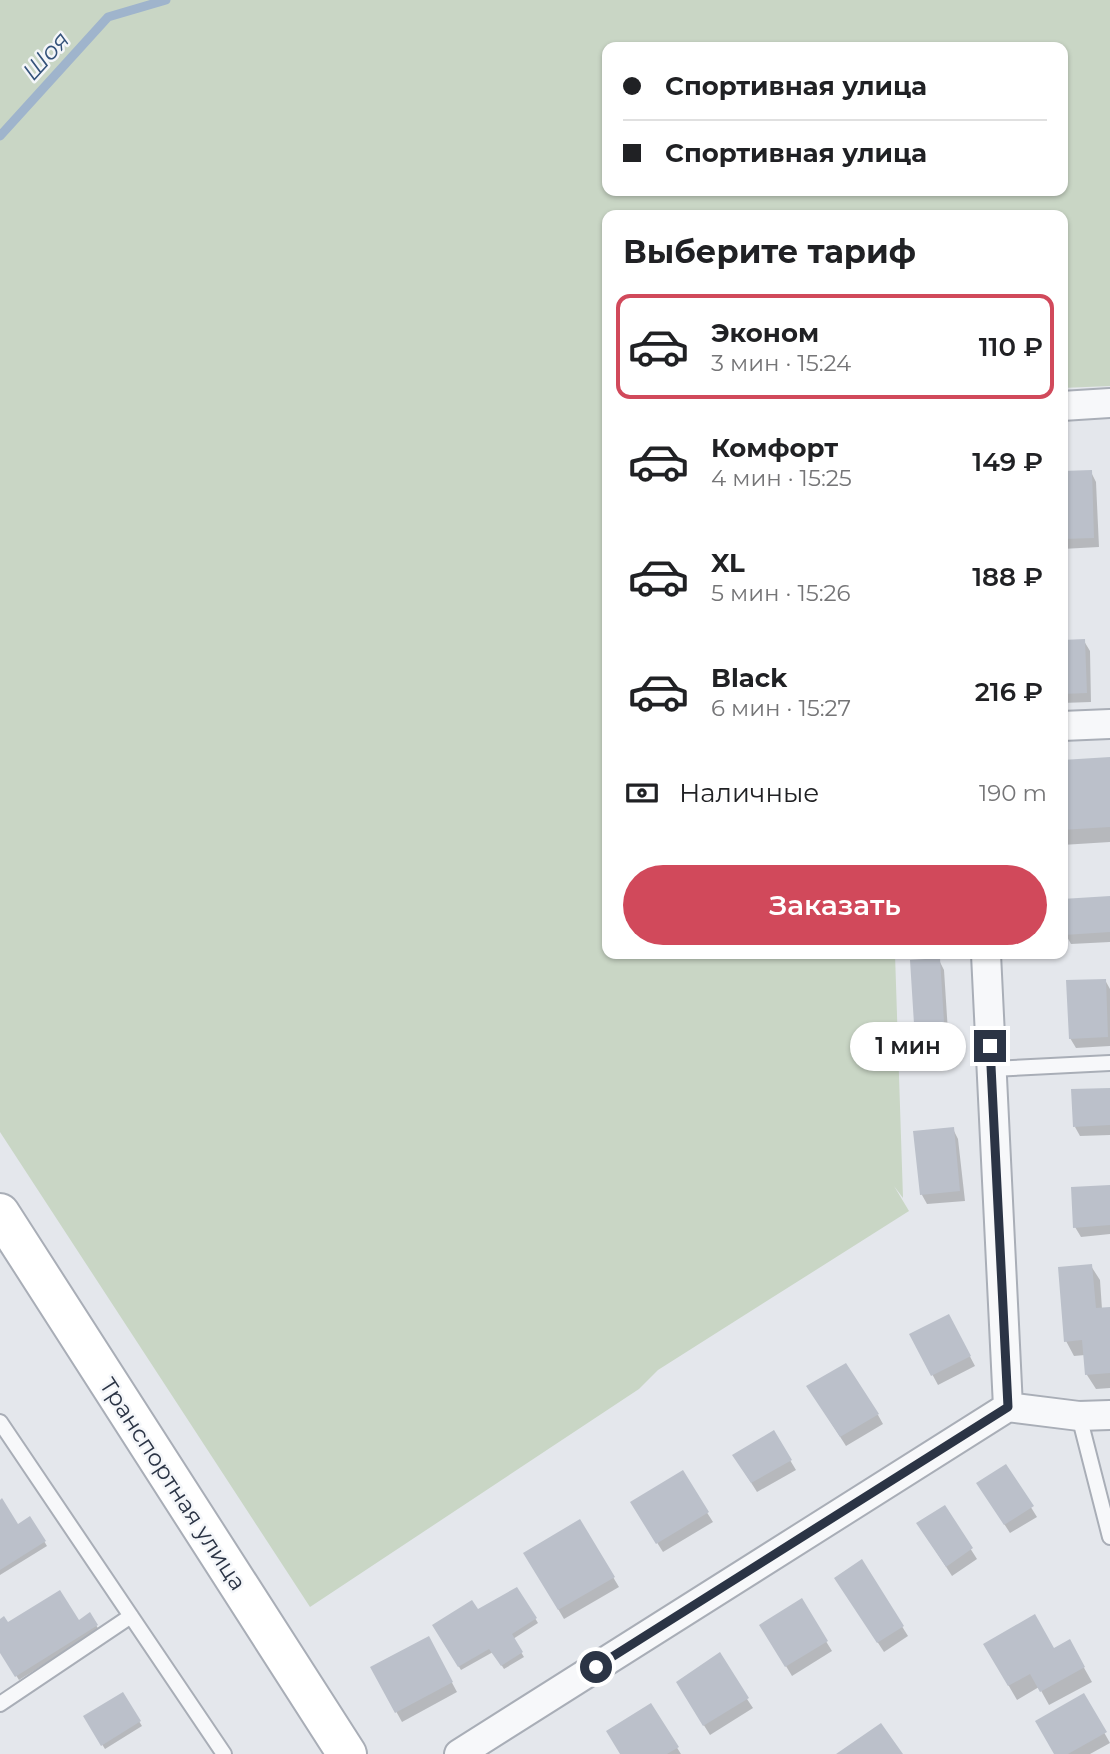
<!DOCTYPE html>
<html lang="ru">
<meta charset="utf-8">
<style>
:root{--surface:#fff;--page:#f2f2f2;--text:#202124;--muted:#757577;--line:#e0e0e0;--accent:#d1495b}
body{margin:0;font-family:Montserrat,sans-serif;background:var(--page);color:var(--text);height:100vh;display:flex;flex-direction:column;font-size:26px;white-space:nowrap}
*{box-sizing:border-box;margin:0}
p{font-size:23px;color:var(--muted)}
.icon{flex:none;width:38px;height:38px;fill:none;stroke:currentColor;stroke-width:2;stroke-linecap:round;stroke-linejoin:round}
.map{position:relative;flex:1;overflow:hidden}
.sheet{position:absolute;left:602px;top:210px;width:466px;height:749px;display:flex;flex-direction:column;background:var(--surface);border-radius:14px;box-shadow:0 2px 5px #0004}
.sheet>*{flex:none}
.hud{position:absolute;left:602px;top:42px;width:466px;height:154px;border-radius:14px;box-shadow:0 2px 5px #0004;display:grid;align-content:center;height:154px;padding:0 21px;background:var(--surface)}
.end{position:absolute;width:32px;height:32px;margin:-16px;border:9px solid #2b3445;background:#fff;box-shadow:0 0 0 4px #fff}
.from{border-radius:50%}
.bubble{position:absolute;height:49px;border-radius:24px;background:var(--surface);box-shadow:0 2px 5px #0004;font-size:23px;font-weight:600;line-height:49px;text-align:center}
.hud b{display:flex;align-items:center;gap:24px;height:66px;font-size:26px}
.hud b+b{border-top:2px solid var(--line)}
.hud i{width:18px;height:18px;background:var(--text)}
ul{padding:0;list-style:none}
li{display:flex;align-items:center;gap:21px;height:105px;margin:0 14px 10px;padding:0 7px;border:4px solid transparent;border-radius:14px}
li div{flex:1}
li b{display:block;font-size:26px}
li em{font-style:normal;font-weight:600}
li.current{border-color:var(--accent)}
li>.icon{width:63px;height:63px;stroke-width:1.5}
h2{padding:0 21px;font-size:32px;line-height:84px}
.pay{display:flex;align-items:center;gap:18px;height:77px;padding:0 21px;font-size:26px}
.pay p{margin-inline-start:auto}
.action{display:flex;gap:14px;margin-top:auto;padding:14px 21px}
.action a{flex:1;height:80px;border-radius:42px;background:var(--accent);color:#fff;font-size:28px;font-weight:600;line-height:80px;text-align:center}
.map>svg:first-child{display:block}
.green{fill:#c9d6c5;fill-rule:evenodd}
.shadow{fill:#0003}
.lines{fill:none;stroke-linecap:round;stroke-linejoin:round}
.stream{stroke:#9fb4cc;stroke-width:9}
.building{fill:#bbc0ca}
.lane-casing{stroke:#a9aeb7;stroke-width:18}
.street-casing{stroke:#a9aeb7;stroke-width:32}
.secondary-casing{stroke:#a9aeb7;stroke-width:42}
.lane{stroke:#f7f8fa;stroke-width:14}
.street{stroke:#f7f8fa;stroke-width:28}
.secondary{stroke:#fff;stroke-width:38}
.route{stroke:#2b3445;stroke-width:9}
.labels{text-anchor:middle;stroke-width:5;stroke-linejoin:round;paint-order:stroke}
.street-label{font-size:23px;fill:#2b3445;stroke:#f4f6f9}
.water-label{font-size:24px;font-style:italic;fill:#34527a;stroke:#f4f6f9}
</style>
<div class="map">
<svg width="1110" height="1754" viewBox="0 0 1110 1754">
<rect width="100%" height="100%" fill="#e4e7ec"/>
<path class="green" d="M0 0H1110V386L1062 388V215H607V954H895L903 1198 894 1186 909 1211 658 1370 639 1389 310 1607 0 1132ZM607 47H1062V191H607Z"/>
<path class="shadow" d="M1091 472 1096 482 1099 547 1062 549V473Z
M1084 641 1090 651 1091 702 1062 703V642Z
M1110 759V842L1062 845V762Z
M1110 898V942L1071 944 1066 935 1064 901Z
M917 954H949V955L919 957Z
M939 960 944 970 950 1063 923 1065 918 1056Z
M1105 980 1110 989V1046L1076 1048 1070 1038Z
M1110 1089V1135L1080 1136 1075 1127Z
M953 1129 958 1139 965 1201 927 1204 922 1195 915 1132Z
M1110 1186V1234L1081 1237 1075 1227Z
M1091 1266 1100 1280 1102 1309 1110 1308V1388L1096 1389 1087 1375 1085 1355 1074 1356 1066 1341Z
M954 1326 975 1366 938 1385 911 1335Z
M814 1396 878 1415 883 1424 846 1446Z
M773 1432 796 1470 757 1492 740 1465Z
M1006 1467 1037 1517 1010 1533 984 1493Z
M682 1473 713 1522 663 1552 632 1503Z
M0 1502 17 1526 30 1518 47 1546 0 1575Z
M944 1507 977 1559 952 1576 924 1533Z
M580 1522 619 1587 564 1619 525 1553Z
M862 1562 908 1636 884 1652 842 1588Z
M517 1589 538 1623 513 1639 524 1657 504 1669 493 1652 461 1670 434 1626 478 1611Z
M801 1601 832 1651 792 1676 761 1625Z
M90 1615 99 1630 19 1680 0 1650V1621L7 1624 78 1622Z
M428 1638 457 1692 402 1722 372 1668Z
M1069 1641 1092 1682 1049 1705 1039 1687 1017 1700 985 1645 1054 1650Z
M683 1692 747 1699 753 1708 710 1735Z
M123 1695 142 1726 105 1749 85 1717Z
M1083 1695 1110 1743 1090 1754H1056Z
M650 1705 681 1754H622Z"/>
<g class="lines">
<path class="stream" d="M0 136 108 17 166 0"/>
</g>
<path class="building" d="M1092 470 1094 538 1062 539V471Z
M1085 639 1087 693 1062 694V640Z
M1110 757V827L1062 830V760Z
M1110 896V932L1064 935 1062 899Z
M940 958 946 1054 916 1056 910 960Z
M1106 979 1108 1037 1069 1039 1066 980Z
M1110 1088V1125L1073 1127 1071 1089Z
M954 1127 960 1191 920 1195 913 1131Z
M1110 1185V1225L1073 1228 1071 1187Z
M1092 1264 1096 1308 1110 1307V1373L1085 1375 1082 1340 1064 1342 1058 1267Z
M949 1314 971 1356 931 1376 909 1334Z
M846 1363 879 1414 840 1437 806 1386Z
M774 1430 792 1460 751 1483 732 1455Z
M1006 1464 1034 1506 1004 1525 976 1483Z
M683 1470 709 1512 656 1544 630 1502Z
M2 1498 18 1524 30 1516 46 1541 0 1570V1500Z
M945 1505 973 1548 946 1567 916 1523Z
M580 1519 615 1577 558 1610 523 1553Z
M862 1559 904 1626 877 1643 834 1578Z
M517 1587 537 1618 512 1634 523 1652 501 1666 489 1649 458 1667 432 1625 472 1600 478 1609Z
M60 1590 79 1620 90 1612 98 1625 15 1677 0 1653V1619L4 1616 8 1622Z
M802 1598 828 1641 785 1667 759 1625Z
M1035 1614 1054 1648 1070 1639 1085 1667 1040 1692 1030 1674 1008 1686 983 1644Z
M429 1636 453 1682 395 1713 370 1667Z
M720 1652 749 1698 703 1726 676 1682Z
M123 1692 141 1721 101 1746 83 1716Z
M1084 1693 1107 1732 1068 1754H1054L1035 1721Z
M651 1703 679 1747 667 1754H620L606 1731Z
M881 1723 903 1754H836Z"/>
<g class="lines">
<g class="lane-casing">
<path id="lane" d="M992 1069 1110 1063
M1079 1416 1110 1537
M0 1422 224 1754
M0 1704 131 1616"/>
</g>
<g class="street-casing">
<path id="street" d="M1062 406 1110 403
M1062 726 1110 724
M986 954 1008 1407
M1008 1407 1079 1416 1110 1415
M459 1754 1008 1407"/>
</g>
<g class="secondary-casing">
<path id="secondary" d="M0 1213 347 1754"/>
</g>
<use href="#lane" class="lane"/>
<use href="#street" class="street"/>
<use href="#secondary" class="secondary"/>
</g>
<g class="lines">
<path class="route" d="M596 1667 1008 1407 990 1046"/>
</g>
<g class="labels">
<g class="street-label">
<text transform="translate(173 1484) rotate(57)" y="8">Транспортная улица</text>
</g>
<g class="water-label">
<text transform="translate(46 56) rotate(-48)" y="8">Шоя</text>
</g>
</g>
</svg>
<i class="end from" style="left:596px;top:1667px"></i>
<i class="end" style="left:990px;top:1046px"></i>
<div class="bubble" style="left:850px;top:1022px;width:116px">1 мин</div>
<div class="hud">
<b><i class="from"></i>Спортивная улица</b>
<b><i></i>Спортивная улица</b>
</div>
<section class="sheet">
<h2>Выберите тариф</h2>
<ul>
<li class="current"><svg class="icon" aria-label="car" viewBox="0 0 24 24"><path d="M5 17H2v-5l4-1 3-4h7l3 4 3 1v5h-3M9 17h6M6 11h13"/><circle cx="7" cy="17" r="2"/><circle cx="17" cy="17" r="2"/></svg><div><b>Эконом</b><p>3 мин · 15:24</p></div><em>110 ₽</em></li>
<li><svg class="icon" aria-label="car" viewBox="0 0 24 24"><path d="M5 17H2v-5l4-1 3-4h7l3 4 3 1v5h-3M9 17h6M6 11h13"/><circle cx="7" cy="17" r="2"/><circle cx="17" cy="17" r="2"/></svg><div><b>Комфорт</b><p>4 мин · 15:25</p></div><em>149 ₽</em></li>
<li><svg class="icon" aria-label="car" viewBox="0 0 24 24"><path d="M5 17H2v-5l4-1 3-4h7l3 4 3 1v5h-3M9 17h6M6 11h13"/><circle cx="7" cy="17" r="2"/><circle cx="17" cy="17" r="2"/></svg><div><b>XL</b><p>5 мин · 15:26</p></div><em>188 ₽</em></li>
<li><svg class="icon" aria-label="car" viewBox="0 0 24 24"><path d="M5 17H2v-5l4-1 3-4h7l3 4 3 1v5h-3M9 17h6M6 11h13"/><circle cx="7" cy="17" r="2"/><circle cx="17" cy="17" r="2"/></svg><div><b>Black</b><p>6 мин · 15:27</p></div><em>216 ₽</em></li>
</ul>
<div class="pay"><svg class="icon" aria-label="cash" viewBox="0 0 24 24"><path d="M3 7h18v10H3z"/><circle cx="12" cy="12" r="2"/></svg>Наличные<p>190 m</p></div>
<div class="action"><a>Заказать</a></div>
</section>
</div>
